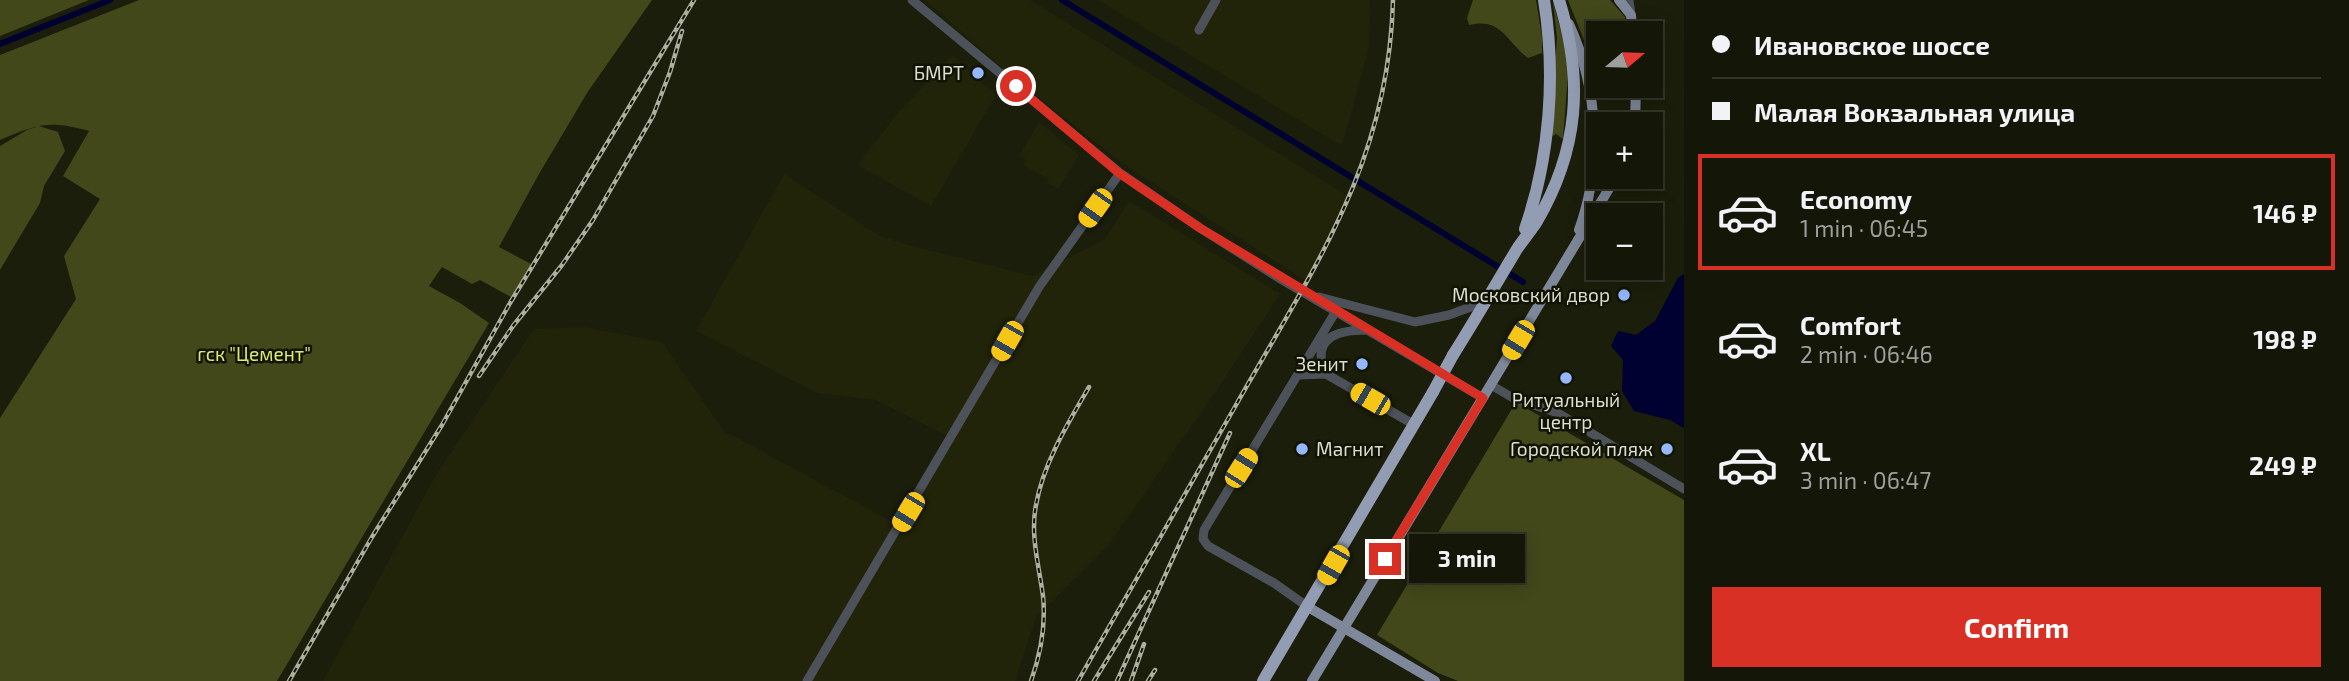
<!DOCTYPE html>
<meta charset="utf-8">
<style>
:root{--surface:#141608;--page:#212316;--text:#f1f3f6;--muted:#9d9f9c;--line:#333529;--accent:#d93025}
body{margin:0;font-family:"Exo 2",sans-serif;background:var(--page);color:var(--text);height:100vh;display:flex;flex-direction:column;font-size:26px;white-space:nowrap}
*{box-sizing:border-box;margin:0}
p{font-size:23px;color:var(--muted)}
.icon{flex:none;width:38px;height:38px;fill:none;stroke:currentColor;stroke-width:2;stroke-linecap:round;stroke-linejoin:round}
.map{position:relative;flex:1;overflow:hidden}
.drawer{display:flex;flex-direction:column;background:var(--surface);width:665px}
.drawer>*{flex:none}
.hud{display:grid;align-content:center;height:154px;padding:0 28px;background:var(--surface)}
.needle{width:46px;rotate:71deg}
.tools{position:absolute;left:1586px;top:21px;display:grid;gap:14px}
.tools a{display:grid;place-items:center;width:77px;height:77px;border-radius:0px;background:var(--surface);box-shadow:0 4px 18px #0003,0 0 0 2px var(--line);font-size:35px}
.end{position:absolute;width:32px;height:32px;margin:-16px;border:9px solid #d93025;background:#fff;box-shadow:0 0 0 4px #fff}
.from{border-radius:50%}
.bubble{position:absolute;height:49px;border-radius:0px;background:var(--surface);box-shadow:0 4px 18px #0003,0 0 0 2px var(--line);font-size:23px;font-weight:700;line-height:49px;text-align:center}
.car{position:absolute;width:21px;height:42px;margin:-21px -10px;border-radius:9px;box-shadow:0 0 5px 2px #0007;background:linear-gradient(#f5c518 24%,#345 0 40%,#f5c518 0 76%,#345 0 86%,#f5c518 0)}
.hud b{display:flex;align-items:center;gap:24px;height:66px;font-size:26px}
.hud b+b{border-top:2px solid var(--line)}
.hud i{width:18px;height:18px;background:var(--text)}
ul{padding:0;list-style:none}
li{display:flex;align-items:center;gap:21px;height:116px;margin:0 14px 10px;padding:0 14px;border:4px solid transparent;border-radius:0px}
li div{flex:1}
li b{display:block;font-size:26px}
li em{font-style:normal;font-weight:700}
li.selected{border-color:var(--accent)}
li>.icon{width:63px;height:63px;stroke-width:1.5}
.cta{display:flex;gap:14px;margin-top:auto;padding:14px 28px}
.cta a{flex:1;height:80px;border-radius:0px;background:var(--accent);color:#fff;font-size:28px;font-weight:700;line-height:80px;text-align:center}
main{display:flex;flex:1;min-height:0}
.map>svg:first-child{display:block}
.built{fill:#212408}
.green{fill:#42481a}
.water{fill:#000130}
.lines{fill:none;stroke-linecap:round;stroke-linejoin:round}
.canal{stroke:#000130;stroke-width:6}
.minor{stroke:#4d525a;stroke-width:9}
.major{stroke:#7f889a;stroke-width:10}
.highway{stroke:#929db3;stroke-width:12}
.rail-casing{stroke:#adafa1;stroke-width:4.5}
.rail{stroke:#121403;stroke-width:2;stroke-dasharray:5;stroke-linecap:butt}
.highway-bridge{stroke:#929db3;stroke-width:12}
.route{stroke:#d93025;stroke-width:9}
.poi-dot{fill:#94b7fd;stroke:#121403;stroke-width:2.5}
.labels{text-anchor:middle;stroke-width:5;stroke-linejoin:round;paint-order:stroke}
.poi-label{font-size:19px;fill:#dcded2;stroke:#121403;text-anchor:end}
.park-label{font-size:19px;fill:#dcea6f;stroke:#121403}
</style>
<main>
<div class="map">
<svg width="1684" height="681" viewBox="0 0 1684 681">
<rect width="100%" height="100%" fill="#1b1e0a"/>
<path class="built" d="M925 0H1030L1348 196 1305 280 1126 166 1016 80Z
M1098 0H1370L1369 47 1342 146Z
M952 55 996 95 931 206 857 165 898 113Z
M1039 122 1079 155 1058 189 1047 183 1049 179 1023 165 1026 160 1019 156Z
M784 174 880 236 901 243 1033 276 1105 239 1129 201 1280 294 1223 381 1107 547 1036 617 1015 681H323L437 473 534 329 585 327 662 342 724 431 906 529 946 435 876 400 817 393 696 331Z"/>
<path class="green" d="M0 0H89L0 36Z
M139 0H652L587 93 539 174 499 247 533 265 511 297 480 280 472 284 442 267 429 286 460 303 489 323 277 681H0V418L76 299 64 256 100 199 63 176 89 131C48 120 38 124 0 140V55Z
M1473 0H1536L1542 37V53L1528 58C1506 41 1501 17 1469 25L1467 18Z
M1568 0H1610L1625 17 1626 33H1598V63L1591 58Z
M1553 2 1569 60 1563 139 1556 134 1550 137 1557 38Z
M39 126 58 132 65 151 44 186 40 203 0 270V146L27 130Z
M1516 402 1684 500V681H1458L1438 673 1377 635Z"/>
<path class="water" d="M1684 274V428L1670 420 1634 411 1622 391 1623 360 1611 346 1618 331 1636 335 1655 321 1678 278Z"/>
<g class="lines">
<path class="canal" d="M1062 0 1523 282
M0 44 110 0"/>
<path class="minor" d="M912 0 1120 173 1200 228 1279 278 1483 398
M1629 0 1631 15
M1199 30 1216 0
M1319 297 1415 322 1449 315 1484 302
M1326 374C1310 339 1336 330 1366 330
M1298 375 1326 374 1413 424
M1491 385 1513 398 1558 413 1684 489
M1308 607 1274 583 1208 546 1203 539 1204 530 1336 311
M807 681 1039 287 1120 173"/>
<path class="major" d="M1619 0 1631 15 1632 33
M1569 24C1598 87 1603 164 1579 230
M1635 124 1636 86
M1308 607 1435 681
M1312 681 1616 177"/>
<path class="highway" d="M1525 229C1550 157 1556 75 1544 0
M1453 355C1475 320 1496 284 1517 249 1523 240 1530 232 1536 223 1579 150 1584 80 1559 0
M1263 681 1433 392"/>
<g class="rail-casing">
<path id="rail" d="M479 376 513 326 562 265 593 220 653 116 670 72 682 31
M289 681 372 537 442 425 510 303 694 0
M1031 681C1041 653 1046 626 1043 596 1039 566 1030 535 1036 505 1043 464 1068 423 1089 387
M1078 681C1131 589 1183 497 1236 405 1313 269 1389 163 1393 0
M1094 681 1149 592
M1117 681 1230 433
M1131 681 1144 644
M1148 681 1155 670"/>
</g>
<use href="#rail" class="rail"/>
<path class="highway-bridge" d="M1433 392 1453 355"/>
</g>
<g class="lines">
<path class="route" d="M1016 86 1119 173 1200 228 1483 398 1385 559"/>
</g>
<g class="poi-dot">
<circle cx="978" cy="73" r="7"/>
<circle cx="1624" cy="295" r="7"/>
<circle cx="1362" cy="364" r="7"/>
<circle cx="1566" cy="378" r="7"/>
<circle cx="1302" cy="449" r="7"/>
<circle cx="1667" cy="449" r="7"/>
</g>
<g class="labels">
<g class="poi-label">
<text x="964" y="80">БМРТ</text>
<text x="1610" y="302">Московский двор</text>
<text x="1348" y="371">Зенит</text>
<text x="1566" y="407" text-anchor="middle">Ритуальный<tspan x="1566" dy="22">центр</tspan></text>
<text x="1316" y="456" text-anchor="start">Магнит</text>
<text x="1653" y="456">Городской пляж</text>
</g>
<g class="park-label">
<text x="254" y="361">гск "Цемент"</text>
</g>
</g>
</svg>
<div class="tools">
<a><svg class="needle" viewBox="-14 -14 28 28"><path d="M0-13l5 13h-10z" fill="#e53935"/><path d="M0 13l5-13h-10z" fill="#9d9f9c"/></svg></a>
<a>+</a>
<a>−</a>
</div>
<i class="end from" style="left:1016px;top:86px"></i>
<i class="end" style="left:1385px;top:559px"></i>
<div class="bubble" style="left:1409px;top:534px;width:116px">3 min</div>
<i class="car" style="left:1095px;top:208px;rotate:215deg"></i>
<i class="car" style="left:1518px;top:340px;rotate:211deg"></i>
<i class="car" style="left:1007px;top:341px;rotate:210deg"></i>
<i class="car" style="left:1370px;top:399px;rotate:300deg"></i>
<i class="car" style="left:1241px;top:468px;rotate:32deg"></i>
<i class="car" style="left:908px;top:512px;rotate:211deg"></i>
<i class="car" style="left:1333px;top:565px;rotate:210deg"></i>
</div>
<section class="drawer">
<div class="hud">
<b><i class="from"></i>Ивановское шоссе</b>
<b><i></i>Малая Вокзальная улица</b>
</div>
<ul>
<li class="selected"><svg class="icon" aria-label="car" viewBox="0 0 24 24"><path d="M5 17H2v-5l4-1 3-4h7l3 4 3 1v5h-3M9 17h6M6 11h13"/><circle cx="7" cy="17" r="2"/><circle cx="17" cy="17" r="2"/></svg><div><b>Economy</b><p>1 min · 06:45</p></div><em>146 ₽</em></li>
<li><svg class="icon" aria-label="car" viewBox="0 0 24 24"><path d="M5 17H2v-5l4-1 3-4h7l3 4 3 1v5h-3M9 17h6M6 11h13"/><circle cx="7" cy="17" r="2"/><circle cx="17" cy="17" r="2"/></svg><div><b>Comfort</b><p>2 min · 06:46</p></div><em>198 ₽</em></li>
<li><svg class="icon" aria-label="car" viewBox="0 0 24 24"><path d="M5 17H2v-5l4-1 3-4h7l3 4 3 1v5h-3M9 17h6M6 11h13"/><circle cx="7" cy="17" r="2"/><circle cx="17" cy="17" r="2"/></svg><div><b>XL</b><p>3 min · 06:47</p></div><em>249 ₽</em></li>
</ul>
<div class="cta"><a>Confirm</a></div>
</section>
</main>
